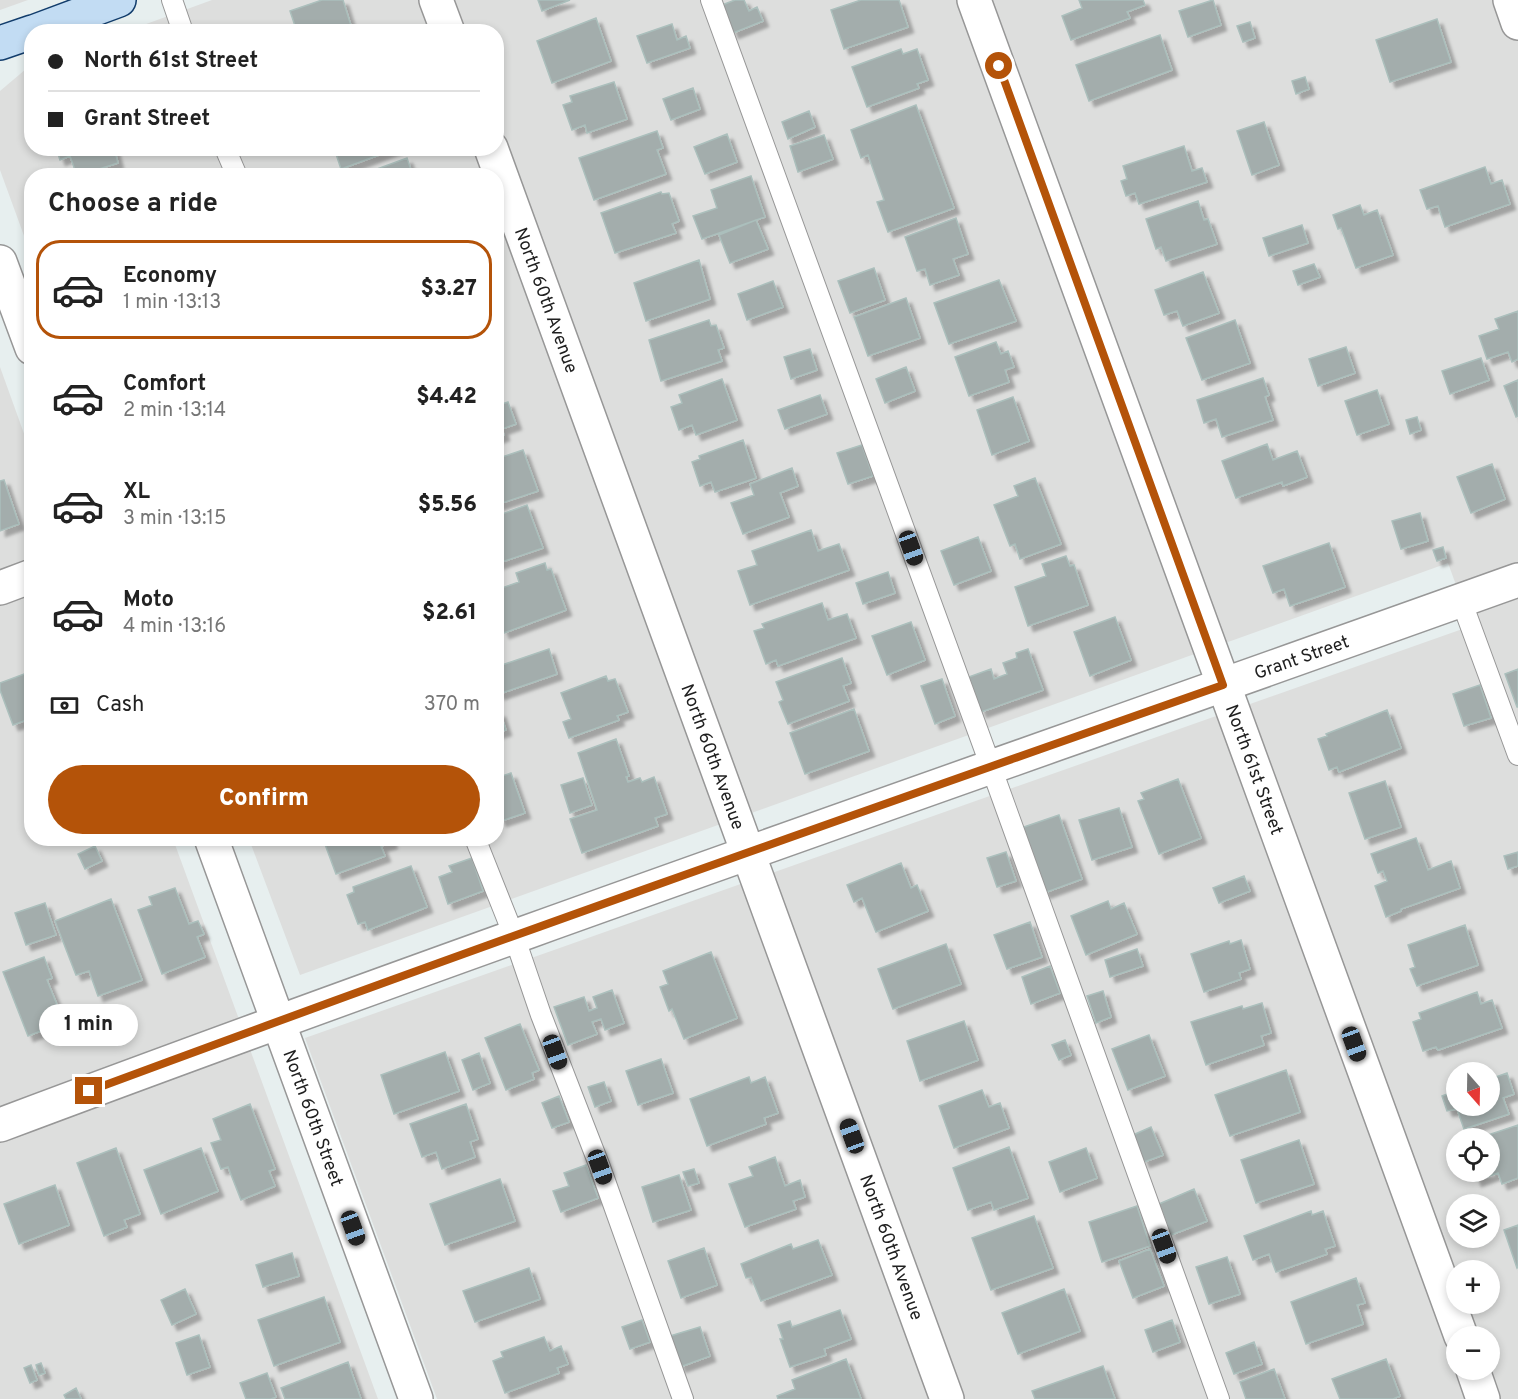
<!DOCTYPE html>
<meta charset="utf-8">
<style>
:root{--surface:#fff;--page:#f6f6f6;--text:#222;--muted:#767676;--line:#e0e0e0;--accent:#b45309}
body{margin:0;font-family:Overpass,sans-serif;background:var(--page);color:var(--text);height:100vh;display:flex;flex-direction:column;font-size:22px;white-space:nowrap}
*{box-sizing:border-box;margin:0}
p{font-size:20px;color:var(--muted)}
.icon{flex:none;width:33px;height:33px;fill:none;stroke:currentColor;stroke-width:2;stroke-linecap:round;stroke-linejoin:round}
.map{position:relative;flex:1;overflow:hidden}
.drawer{position:absolute;left:24px;top:168px;width:480px;height:678px;display:flex;flex-direction:column;background:var(--surface);border-radius:24px;box-shadow:0 3px 9px #0003}
.drawer>*{flex:none}
.top-card{position:absolute;left:24px;top:24px;width:480px;height:132px;border-radius:24px;box-shadow:0 3px 9px #0003;display:grid;align-content:center;height:132px;padding:0 24px;background:var(--surface)}
.needle{width:39px;rotate:160deg}
.tools{position:absolute;left:1446px;top:1062px;display:grid;gap:12px}
.tools a{display:grid;place-items:center;width:54px;height:54px;border-radius:50%;background:var(--surface);box-shadow:0 3px 9px #0003;font-size:30px}
.end{position:absolute;width:27px;height:27px;margin:-14px;border:8px solid #b45309;background:#fff;box-shadow:0 0 0 3px #fff}
.from{border-radius:50%}
.bubble{position:absolute;height:42px;border-radius:21px;background:var(--surface);box-shadow:0 3px 9px #0003;font-size:20px;font-weight:800;line-height:42px;text-align:center}
.car{position:absolute;width:18px;height:36px;margin:-18px -9px;border-radius:8px;box-shadow:0 0 4px 2px #0007;background:linear-gradient(#222 24%,#8ab4d8 0 40%,#222 0 76%,#8ab4d8 0 86%,#222 0)}
.top-card b{display:flex;align-items:center;gap:21px;height:57px;font-size:22px}
.top-card b+b{border-top:2px solid var(--line)}
.top-card i{width:15px;height:15px;background:var(--text)}
ul{padding:0;list-style:none}
li{display:flex;align-items:center;gap:18px;height:99px;margin:0 12px 9px;padding:0 12px;border:3px solid transparent;border-radius:24px}
li div{flex:1}
li b{display:block;font-size:22px}
li em{font-style:normal;font-weight:800}
li.current{border-color:var(--accent)}
li>.icon{width:54px;height:54px;stroke-width:1.5}
h2{padding:0 24px;font-size:27px;line-height:72px}
.pay{display:flex;align-items:center;gap:15px;height:66px;padding:0 24px;font-size:22px}
.pay p{margin-inline-start:auto}
.action{display:flex;gap:12px;margin-top:auto;padding:12px 24px}
.action a{flex:1;height:69px;border-radius:36px;background:var(--accent);color:#fff;font-size:24px;font-weight:800;line-height:69px;text-align:center}
.map>svg:first-child{display:block}
.residential{fill:#dddedd;fill-rule:evenodd}
.building{fill:#a3adac;stroke:#abbfbc;stroke-width:1.5;filter:url(#shadow)}
.lines{fill:none;stroke-linecap:round;stroke-linejoin:round}
.service-casing{stroke:#979797;stroke-width:22}
.minor-casing{stroke:#979797;stroke-width:36}
.tertiary-casing{stroke:#979797;stroke-width:36}
.secondary-casing{stroke:#123d6c;stroke-width:36}
.service{stroke:#fff;stroke-width:20}
.minor{stroke:#fff;stroke-width:33}
.tertiary{stroke:#fff;stroke-width:33}
.secondary{stroke:#c2dcf3;stroke-width:33}
.route{stroke:#b45309;stroke-width:8}
.labels{text-anchor:middle;stroke-width:5;stroke-linejoin:round;paint-order:stroke}
.street-label{font-size:18px;fill:#202020;stroke:#fff}
</style>
<div class="map">
<svg width="1518" height="1399" viewBox="0 0 1518 1399">
<defs>
<filter id="shadow"><feDropShadow dx="5.5" dy="5.5" stdDeviation="1.5" flood-color="#0004"/></filter>
</defs>
<rect width="100%" height="100%" fill="#e7efef"/>
<path class="residential" d="M0 0H28L0 10Z
M212 0H1518V1399H437L305 1038 1471 626 1448 563 300 975 249 839 496 838V176H32L31 255 0 170V91L26 69 31 67 32 148H496V32L127 31ZM1456 1072H1490V1106H1456ZM1456 1138H1490V1172H1456ZM1456 1204H1490V1238H1456ZM1456 1270H1490V1304H1456ZM1456 1336H1490V1370H1456Z
M0 367 31 453 32 838 173 839 378 1399H0Z"/>
<path class="building" d="M322 0H343L353 32H297L290 11Z
M538 0H570L542 11Z
M735 0H744L749 11 757 7 763 21 733 33 722 5Z
M861 0H899L908 27 844 49 831 10Z
M1079 0H1143L1145 5 1127 12 1130 18 1071 40 1062 16 1082 8Z
M1213 0 1221 25 1188 37 1179 11Z
M596 18 611 61 552 83 537 41Z
M1437 19 1451 62 1390 82 1376 40Z
M1250 22 1255 38 1243 42 1237 26Z
M672 24 677 40 686 36 690 48 647 63 637 36Z
M1160 35 1172 70 1089 101 1076 65Z
M901 49 903 54 917 49 928 80 917 84 919 88 867 107 852 67Z
M1305 77 1309 89 1296 94 1292 81Z
M614 82 627 119 587 133 585 125 572 130 563 105 572 102 570 96Z
M693 88 700 109 671 120 663 99Z
M916 105 954 208 888 232 877 202 884 200 868 155 861 158 851 130Z
M809 111 815 127 788 139 782 122Z
M1264 122 1279 165 1252 175 1237 131Z
M657 131 663 148 657 150 666 174 594 200 579 158Z
M727 134 737 162 705 174 694 147Z
M824 135 833 159 798 172 790 146Z
M1184 146 1192 171 1202 168 1207 182 1139 204 1135 193 1126 196 1121 181 1127 179 1123 166Z
M56 148H114L118 163 77 176 70 156 60 160Z
M334 148H398L341 169Z
M407 158 413 176H358Z
M1485 167 1491 184 1502 180 1510 204 1445 227 1438 206 1427 209 1420 190Z
M751 176 765 217 702 239 693 216 717 208 711 190Z
M661 192 662 194 669 193 679 221 672 224 676 233 615 253 601 213Z
M1198 201 1204 220 1208 219 1217 244 1166 261 1161 247 1156 249 1146 219Z
M1360 205 1364 215 1377 210 1393 255 1356 268 1341 228 1338 229 1333 215Z
M956 218 968 254 953 259 959 275 930 285 925 269 917 271 905 237Z
M756 220 768 249 730 263 719 235Z
M1302 225 1308 243 1269 256 1263 238Z
M699 260 710 299 646 321 634 283Z
M1314 264 1320 277 1298 285 1293 271Z
M874 268 885 300 850 313 838 281Z
M1203 272 1219 313 1183 326 1177 311 1164 315 1155 290Z
M999 280 1016 321 949 344 934 303Z
M773 281 783 307 747 320 738 294Z
M906 298 920 338 868 356 854 317Z
M1518 311V359L1512 362 1508 352 1487 359 1479 336 1499 329 1495 319Z
M709 320 711 326 716 325 724 348 718 350 722 361 661 381 649 340Z
M1235 320 1250 363 1202 380 1186 338Z
M996 342 1001 354 1008 351 1014 367 1005 370 1009 382 969 396 955 357Z
M1346 347 1355 373 1318 386 1309 359Z
M810 349 817 370 791 379 784 357Z
M1481 358 1489 380 1450 394 1442 371Z
M906 367 915 391 885 403 876 379Z
M1263 378 1269 395 1265 397 1273 420 1222 437 1216 419 1204 423 1197 400Z
M722 379 737 420 696 435 692 425 679 430 671 407 682 403 679 395Z
M1518 380V416L1516 417 1504 386Z
M1377 390 1389 424 1357 435 1345 401Z
M820 395 827 414 785 429 778 410Z
M1013 397 1029 441 992 455 977 410Z
M508 402 516 424 502 429 504 435 496 438V406Z
M1417 417 1421 430 1410 434 1406 420Z
M743 440 756 478 715 492 711 482 700 486 692 462 700 459 699 456Z
M1267 444 1273 460 1297 451 1307 477 1283 486 1282 482 1236 498 1222 461Z
M862 445 873 476 848 484 837 453Z
M523 450 538 491 496 505V459Z
M1492 464 1505 499 1471 513 1457 477Z
M792 468 798 486 780 493 789 517 743 534 731 503 754 495 750 484Z
M1035 478 1061 544 1020 559 1015 544 1010 546 994 505 1018 496 1014 486Z
M4 480 19 524 0 531V481Z
M527 505 543 548 496 564V516Z
M1420 513 1428 541 1401 549 1392 521Z
M811 530 818 551 839 544 849 570 750 605 738 571 757 565 752 551Z
M978 537 991 571 954 585 941 551Z
M1329 543 1345 587 1290 606 1284 589 1273 593 1263 566Z
M1443 547 1446 558 1437 561 1433 550Z
M1066 556 1070 566 1074 565 1088 605 1028 626 1015 587 1046 576 1042 564Z
M545 563 547 570 551 569 566 610 504 633 496 613V590L519 582 516 573Z
M888 572 895 593 863 604 856 583Z
M822 603 828 620 847 614 856 638 778 666 776 660 766 664 754 631 764 628 762 624Z
M1115 617 1131 660 1090 676 1074 632Z
M911 622 925 660 887 675 872 636Z
M549 649 557 674 499 694 496 689V667Z
M1028 649 1043 690 981 712 969 677 991 669 994 679 1007 674 1003 663 1017 658 1016 653Z
M842 658 851 683 843 686 849 701 788 724 779 702 783 700 776 682Z
M1518 669V707H1517L1505 674Z
M32 671V718L13 725 0 690V683Z
M606 676 608 681 615 679 628 712 617 716 619 720 569 738 563 722 571 719 561 693Z
M942 679 955 716 935 724 921 686Z
M1480 685 1491 718 1464 726 1453 694Z
M854 709 869 751 805 774 790 733Z
M1387 710 1401 748 1339 772 1337 767 1329 770 1318 739 1327 736 1326 734Z
M500 712 506 730 496 733V713Z
M616 739 629 776 626 777 628 782 640 778 642 782 654 777 667 814 655 818 658 826 582 853 570 819 597 810 578 753Z
M511 773 525 813 501 821 496 809V778Z
M583 778 592 805 570 813 561 785Z
M1178 779 1201 838 1159 854 1138 801 1144 799 1141 793Z
M1385 781 1401 827 1365 839 1349 793Z
M1119 808 1132 847 1092 860 1079 820Z
M1059 815 1082 879 1044 893 1021 828Z
M390 838 392 843 381 846 385 856 336 874 323 839Z
M1416 838 1428 870 1451 861 1460 888 1401 909V911L1386 917 1375 886 1387 881 1383 871 1378 873 1371 854Z
M95 846 102 861 85 869 78 854Z
M1006 852 1016 881 997 887 987 858Z
M1518 852V866L1508 869 1504 856Z
M472 858 483 891 448 904 439 877 452 872 449 866Z
M901 863 911 888 917 885 928 911 876 932 862 898 854 902 847 885Z
M411 866 427 907 368 930 365 922 358 924 347 895 354 892 353 887Z
M1244 876 1250 891 1219 903 1213 888Z
M175 888 189 924 198 921 204 934 197 937 205 957 162 974 138 910 152 905 149 897Z
M111 899 142 980 98 996 89 971 76 975 55 921Z
M1108 901 1111 909 1124 903 1137 934 1086 955 1071 916Z
M45 903 56 935 26 945 15 913Z
M1030 922 1042 957 1007 969 994 935Z
M1465 925 1478 965 1417 986 1410 969 1415 967 1408 945Z
M1241 940 1250 969 1239 973 1241 979 1204 992 1191 954 1229 941 1230 944Z
M946 944 961 984 893 1009 878 969Z
M1137 949 1143 966 1110 977 1105 960Z
M711 952 737 1018 684 1039 672 1009 669 1011 660 987 668 984 663 971Z
M44 957 52 978 47 980 64 1022 28 1036 3 972Z
M1050 966 1060 993 1031 1004 1022 977Z
M612 990 624 1023 605 1030 601 1019 592 1022 597 1034 568 1045 554 1007 584 997 589 1011 597 1008 593 997Z
M1103 991 1111 1017 1096 1023 1087 996Z
M1477 992 1481 1004 1492 1000 1502 1028 1438 1050 1436 1047 1423 1051 1413 1022 1421 1019 1419 1013Z
M1262 1003 1271 1033 1261 1036 1264 1045 1206 1065 1191 1022 1242 1006 1243 1009Z
M964 1021 978 1060 920 1081 907 1041Z
M520 1024 539 1070 532 1073 534 1079 506 1090 485 1038Z
M1149 1035 1165 1076 1128 1090 1112 1049Z
M1065 1040 1071 1055 1059 1060 1052 1045Z
M445 1052 459 1091 394 1114 381 1075Z
M479 1053 490 1083 473 1090 462 1060Z
M661 1059 673 1093 638 1105 626 1071Z
M1286 1070 1300 1112 1230 1136 1215 1095Z
M1507 1073 1514 1094 1503 1098 1509 1114 1464 1129 1457 1109 1447 1111 1442 1096 1450 1093 1449 1089 1456 1086V1106H1490V1079Z
M749 1077 751 1083 765 1077 778 1113 764 1118 766 1124 707 1146 690 1099Z
M604 1082 611 1101 595 1107 588 1087Z
M982 1090 989 1107 1000 1103 1009 1128 954 1148 939 1106Z
M559 1096 569 1122 552 1128 542 1103Z
M250 1104 275 1169 269 1171 275 1186 241 1200 228 1167 221 1169 211 1143 221 1140 213 1119Z
M466 1104 478 1139 470 1142 475 1157 442 1169 436 1152 422 1157 410 1124Z
M1518 1125V1178L1502 1184 1498 1173 1476 1181 1473 1172H1490V1138H1479Z
M1151 1127 1163 1155 1144 1162 1133 1135Z
M1299 1140 1314 1184 1256 1203 1241 1160Z
M1009 1147 1028 1198 994 1210 991 1202 968 1210 953 1168Z
M116 1148 140 1214 124 1220 127 1227 104 1236 77 1163Z
M201 1148 218 1191 161 1214 144 1170Z
M1086 1148 1097 1178 1060 1192 1049 1162Z
M775 1157 785 1186 800 1180 805 1197 793 1201 796 1209 745 1227 729 1184 753 1176 749 1167Z
M586 1165 598 1198 561 1212 553 1191 569 1186 564 1173Z
M694 1169 699 1183 688 1186 683 1172Z
M679 1175 691 1210 653 1222 642 1187Z
M500 1179 515 1221 445 1245 430 1204Z
M55 1185 69 1225 19 1244 4 1204Z
M1194 1189 1207 1221 1171 1235 1159 1204Z
M1137 1206 1150 1246 1102 1262 1089 1222Z
M1311 1211 1312 1215 1323 1211 1335 1246 1325 1249 1327 1254 1276 1272 1269 1254 1253 1260 1244 1236Z
M1034 1216 1053 1268 991 1290 972 1238Z
M1518 1225V1267L1517 1268 1504 1230Z
M818 1240 832 1275 761 1301 751 1277 746 1278 741 1264 791 1244 793 1249Z
M704 1248 717 1285 681 1298 668 1261Z
M1150 1249 1164 1286 1133 1298 1119 1261Z
M292 1253 299 1276 263 1287 256 1265Z
M1227 1257 1240 1294 1209 1304 1196 1267Z
M529 1268 540 1299 475 1322 463 1291Z
M1356 1278 1365 1303 1357 1305 1363 1324 1306 1344 1291 1302Z
M185 1289 196 1314 172 1325 161 1300Z
M1064 1289 1080 1331 1018 1354 1002 1313Z
M324 1297 340 1342 274 1366 258 1320Z
M840 1310 851 1339 824 1349 826 1355 790 1367 780 1339H783L778 1325 790 1321 792 1327Z
M642 1320 650 1342 630 1349 622 1327Z
M1172 1320 1180 1342 1153 1352 1145 1330Z
M700 1327 710 1356 680 1367 670 1336Z
M199 1335 210 1367 187 1375 176 1343Z
M544 1337 550 1351 561 1346 568 1364 557 1368 559 1373 505 1393 493 1361 503 1357 501 1352Z
M1254 1342 1262 1364 1234 1374 1226 1353Z
M846 1359 861 1399H778L777 1396 795 1389 792 1380Z
M1386 1359 1400 1396 1393 1399H1340L1332 1379Z
M348 1362 361 1399H285L281 1388Z
M41 1363 45 1373 39 1375 36 1365Z
M31 1365 37 1380 30 1383 24 1368Z
M1103 1366 1115 1399H1035L1032 1391Z
M1274 1369 1285 1399H1246L1240 1382Z
M267 1373 276 1397 271 1399H246L240 1383Z
M76 1388 81 1399H66L64 1395Z"/>
<g class="lines">
<g class="service-casing">
<path id="service" d="M172 0 183 32
M711 0 991 767 1219 1399
M225 148 237 176
M1461 600 1518 755
M475 838 514 936 541 1015 600 1167 683 1399"/>
</g>
<g class="minor-casing">
<g id="minor">
<path d="M436 0 448 32"/>
<path id="s1" d="M974 0 1461 1336"/>
<path d="M1510 0 1518 23"/>
<path id="s2" d="M491 148 947 1399"/>
<path d="M0 588 32 576"/>
<path id="s3" d="M0 1125C504 936 1012 761 1518 580"/>
<path d="M1473 1370 1483 1399"/>
</g>
</g>
<g class="tertiary-casing">
<g id="tertiary">
<path d="M0 262 32 348"/>
<path id="s4" d="M211 838 416 1399"/>
</g>
</g>
<g class="secondary-casing">
<path id="secondary" d="M33 32 119 0
M0 43 32 32"/>
</g>
<use href="#service" class="service"/>
<use href="#minor" class="minor"/>
<use href="#tertiary" class="tertiary"/>
<use href="#secondary" class="secondary"/>
</g>
<g class="lines">
<path class="route" d="M89 1091C466 951 844 818 1223 685L999 66"/>
</g>
<g class="labels">
<g class="street-label">
<text dy="6" stroke="none"><textPath href="#s2" startOffset="162">North 60th Avenue</textPath></text>
<text dy="6" stroke="none"><textPath href="#s3" startOffset="1383">Grant Street</textPath></text>
<text dy="6" stroke="none"><textPath href="#s2" startOffset="648">North 60th Avenue</textPath></text>
<text dy="6" stroke="none"><textPath href="#s1" startOffset="819">North 61st Street</textPath></text>
<text dy="6" stroke="none"><textPath href="#s4" startOffset="298">North 60th Street</textPath></text>
<text dy="6" stroke="none"><textPath href="#s2" startOffset="1170">North 60th Avenue</textPath></text>
</g>
</g>
</svg>
<div class="tools">
<a><svg class="needle" viewBox="-14 -14 28 28"><path d="M0-13l5 13h-10z" fill="#e53935"/><path d="M0 13l5-13h-10z" fill="#767676"/></svg></a>
<a><svg class="icon" aria-label="locate" viewBox="0 0 24 24"><circle cx="12" cy="12" r="6"/><path d="M12 2v4M12 18v4M2 12h4M18 12h4"/></svg></a>
<a><svg class="icon" aria-label="layers" viewBox="0 0 24 24"><path d="M12 4l9 5-9 5-9-5zM3 14l9 5 9-5"/></svg></a>
<a>+</a>
<a>−</a>
</div>
<i class="end from" style="left:999px;top:66px"></i>
<i class="end" style="left:89px;top:1091px"></i>
<div class="bubble" style="left:39px;top:1004px;width:99px">1 min</div>
<i class="car" style="left:911px;top:548px;rotate:160deg"></i>
<i class="car" style="left:1354px;top:1044px;rotate:160deg"></i>
<i class="car" style="left:555px;top:1052px;rotate:160deg"></i>
<i class="car" style="left:852px;top:1136px;rotate:340deg"></i>
<i class="car" style="left:600px;top:1167px;rotate:160deg"></i>
<i class="car" style="left:353px;top:1228px;rotate:160deg"></i>
<i class="car" style="left:1164px;top:1246px;rotate:160deg"></i>
<div class="top-card">
<b><i class="from"></i>North 61st Street</b>
<b><i></i>Grant Street</b>
</div>
<section class="drawer">
<h2>Choose a ride</h2>
<ul>
<li class="current"><svg class="icon" aria-label="car" viewBox="0 0 24 24"><path d="M5 17H2v-5l4-1 3-4h7l3 4 3 1v5h-3M9 17h6M6 11h13"/><circle cx="7" cy="17" r="2"/><circle cx="17" cy="17" r="2"/></svg><div><b>Economy</b><p>1 min · 13:13</p></div><em>$3.27</em></li>
<li><svg class="icon" aria-label="car" viewBox="0 0 24 24"><path d="M5 17H2v-5l4-1 3-4h7l3 4 3 1v5h-3M9 17h6M6 11h13"/><circle cx="7" cy="17" r="2"/><circle cx="17" cy="17" r="2"/></svg><div><b>Comfort</b><p>2 min · 13:14</p></div><em>$4.42</em></li>
<li><svg class="icon" aria-label="car" viewBox="0 0 24 24"><path d="M5 17H2v-5l4-1 3-4h7l3 4 3 1v5h-3M9 17h6M6 11h13"/><circle cx="7" cy="17" r="2"/><circle cx="17" cy="17" r="2"/></svg><div><b>XL</b><p>3 min · 13:15</p></div><em>$5.56</em></li>
<li><svg class="icon" aria-label="car" viewBox="0 0 24 24"><path d="M5 17H2v-5l4-1 3-4h7l3 4 3 1v5h-3M9 17h6M6 11h13"/><circle cx="7" cy="17" r="2"/><circle cx="17" cy="17" r="2"/></svg><div><b>Moto</b><p>4 min · 13:16</p></div><em>$2.61</em></li>
</ul>
<div class="pay"><svg class="icon" aria-label="cash" viewBox="0 0 24 24"><path d="M3 7h18v10H3z"/><circle cx="12" cy="12" r="2"/></svg>Cash<p>370 m</p></div>
<div class="action"><a>Confirm</a></div>
</section>
</div>
